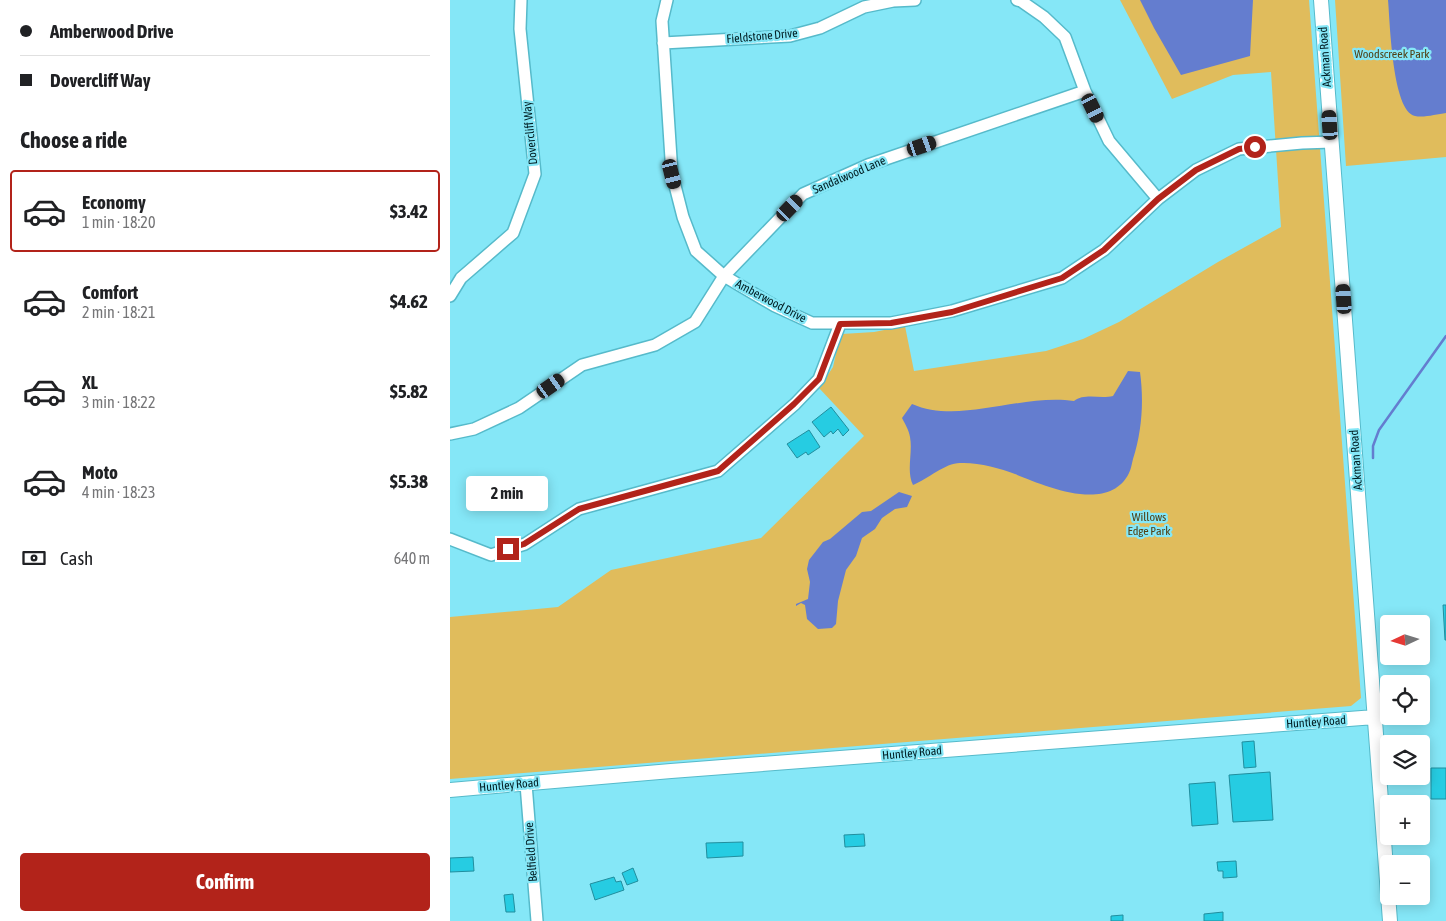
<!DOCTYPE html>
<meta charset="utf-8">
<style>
:root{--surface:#fff;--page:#f2f2f2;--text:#202124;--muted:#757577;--line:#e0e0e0;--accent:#b2231a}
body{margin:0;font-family:"Asap Condensed",sans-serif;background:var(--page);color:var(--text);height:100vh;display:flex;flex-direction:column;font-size:19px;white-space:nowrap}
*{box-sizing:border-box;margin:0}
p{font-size:16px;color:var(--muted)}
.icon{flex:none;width:28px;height:28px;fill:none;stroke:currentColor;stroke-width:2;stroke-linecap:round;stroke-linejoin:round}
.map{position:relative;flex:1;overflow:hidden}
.panel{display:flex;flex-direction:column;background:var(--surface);width:450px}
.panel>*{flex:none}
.guide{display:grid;align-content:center;height:110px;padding:0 20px;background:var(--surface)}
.needle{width:32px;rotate:266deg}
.controls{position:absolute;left:930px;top:615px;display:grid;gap:10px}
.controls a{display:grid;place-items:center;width:50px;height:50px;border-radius:5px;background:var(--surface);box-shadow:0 2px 12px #0003;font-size:25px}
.end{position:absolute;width:22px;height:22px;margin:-11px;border:6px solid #b2231a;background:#fff;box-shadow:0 0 0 2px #fff}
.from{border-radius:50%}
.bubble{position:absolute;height:35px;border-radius:5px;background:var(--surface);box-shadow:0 2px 12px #0003;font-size:16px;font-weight:700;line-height:35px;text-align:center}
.car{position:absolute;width:15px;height:30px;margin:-15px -8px;border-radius:6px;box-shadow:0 0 4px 1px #0007;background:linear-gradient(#222 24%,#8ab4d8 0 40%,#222 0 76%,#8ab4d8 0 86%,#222 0)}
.guide b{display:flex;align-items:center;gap:18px;height:48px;font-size:19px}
.guide b+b{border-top:1px solid var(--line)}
.guide i{width:12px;height:12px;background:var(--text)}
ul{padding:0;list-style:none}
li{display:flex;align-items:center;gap:15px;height:82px;margin:0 10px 8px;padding:0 10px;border:2px solid transparent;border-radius:5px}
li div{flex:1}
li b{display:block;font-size:19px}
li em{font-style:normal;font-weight:700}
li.current{border-color:var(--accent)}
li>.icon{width:45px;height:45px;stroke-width:1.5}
h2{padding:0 20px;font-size:22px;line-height:60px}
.pay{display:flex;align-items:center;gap:12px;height:55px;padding:0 20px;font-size:19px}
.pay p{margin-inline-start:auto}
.button{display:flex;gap:10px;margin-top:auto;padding:10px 20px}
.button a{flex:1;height:58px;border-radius:5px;background:var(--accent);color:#fff;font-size:20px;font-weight:700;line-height:58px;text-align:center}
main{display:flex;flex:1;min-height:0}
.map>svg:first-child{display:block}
.green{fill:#e0bc5c}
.water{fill:#647dcf}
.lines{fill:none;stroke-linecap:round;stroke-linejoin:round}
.stream{stroke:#647dcf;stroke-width:2.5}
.building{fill:#26cce2;stroke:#218e9e}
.minor-casing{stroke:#56baca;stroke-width:14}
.tertiary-casing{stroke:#56baca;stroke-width:16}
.minor{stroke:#fff;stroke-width:11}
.tertiary{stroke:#fff;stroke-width:14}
.route{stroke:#b2231a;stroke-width:6}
.labels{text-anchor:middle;stroke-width:4.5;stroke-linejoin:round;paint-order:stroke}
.street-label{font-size:12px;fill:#001d22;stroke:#85e7f7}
.park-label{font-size:12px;fill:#504015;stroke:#85e7f7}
</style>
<main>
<section class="panel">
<div class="guide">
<b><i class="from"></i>Amberwood Drive</b>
<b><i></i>Dovercliff Way</b>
</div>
<h2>Choose a ride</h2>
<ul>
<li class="current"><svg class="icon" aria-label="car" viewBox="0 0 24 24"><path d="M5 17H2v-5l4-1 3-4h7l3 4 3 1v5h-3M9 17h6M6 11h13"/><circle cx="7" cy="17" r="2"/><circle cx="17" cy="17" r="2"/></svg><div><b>Economy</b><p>1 min · 18:20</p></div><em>$3.42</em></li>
<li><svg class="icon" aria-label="car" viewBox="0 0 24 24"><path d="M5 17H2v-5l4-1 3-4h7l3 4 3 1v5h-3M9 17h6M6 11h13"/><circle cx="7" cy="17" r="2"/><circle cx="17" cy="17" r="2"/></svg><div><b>Comfort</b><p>2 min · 18:21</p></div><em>$4.62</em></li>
<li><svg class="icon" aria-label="car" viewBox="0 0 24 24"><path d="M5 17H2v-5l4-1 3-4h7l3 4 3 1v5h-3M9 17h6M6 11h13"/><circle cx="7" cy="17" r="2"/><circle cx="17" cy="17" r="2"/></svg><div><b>XL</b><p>3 min · 18:22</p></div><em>$5.82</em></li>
<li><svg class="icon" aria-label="car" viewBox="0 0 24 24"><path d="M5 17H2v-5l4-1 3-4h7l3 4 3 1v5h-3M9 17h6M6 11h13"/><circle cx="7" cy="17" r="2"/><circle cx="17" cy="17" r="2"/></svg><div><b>Moto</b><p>4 min · 18:23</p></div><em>$5.38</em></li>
</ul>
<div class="pay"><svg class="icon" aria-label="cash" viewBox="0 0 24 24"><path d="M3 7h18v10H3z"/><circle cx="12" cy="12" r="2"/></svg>Cash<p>640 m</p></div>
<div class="button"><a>Confirm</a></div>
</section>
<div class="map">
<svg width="996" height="921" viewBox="0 0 996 921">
<rect width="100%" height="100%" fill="#85e7f7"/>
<path class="green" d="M670 0H859L911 698 901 706 0 779V617L108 607 161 570 311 538 414 436 369 388 383 367 389 340 392 334 424 332 455 326 464 371 596 351 633 339 669 322 768 262 831 227 821 72 783 75 722 99Z
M885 0H996V157L896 166Z"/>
<path class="water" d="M690 0H803L800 56 731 75 704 28Z
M938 0H996V113C987 114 974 118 965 116 942 111 940 21 938 0Z
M678 371 690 372C694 401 692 431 683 459 682 463 681 469 679 473 659 514 595 486 565 474 550 468 527 462 510 463 495 463 478 479 463 485 456 471 463 453 460 437 459 430 455 424 452 418L462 404C510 425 572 393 624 401 634 393 650 399 663 396Z
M449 492 462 496 457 507 445 509 432 518 425 529 412 538 406 556 396 570 388 601 386 624 382 628 368 629 357 619 355 605 351 603 346 606V604L358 599 360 582 357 569 359 560 373 542 380 539 412 512 421 511Z"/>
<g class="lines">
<path class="stream" d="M923 458V446L929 430 996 336"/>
</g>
<path class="building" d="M381 407 399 430 393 436 388 429 383 434 381 431 374 437 362 422Z
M359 430 370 447 358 455 356 452 347 458 337 444Z
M993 605H996V640H995Z
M804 741 806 767 794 768 792 742Z
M981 768H996V799H981Z
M820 772 823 820 783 822 779 775Z
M765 782 768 824 742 826 739 784Z
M414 834 415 846 395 847 394 835Z
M293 842V856L257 858 256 843Z
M23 857 24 871 0 872V858Z
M786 861 787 877 773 878V871H768L767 862Z
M183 868 188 881 177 885 172 873Z
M164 877 166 882 171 881 174 890 145 900 140 884Z
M63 894 65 912H56L54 895Z
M773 912V921H754V914Z
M673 915V921H661V916Z"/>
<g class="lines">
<g class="minor-casing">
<path id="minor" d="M217 0 212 21 222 174 233 217 246 251 274 276 325 306 362 323H441L502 311 612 278 654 250 708 199 746 170 789 149 852 143 882 142
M567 0 571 1 594 17 615 37 635 91 659 141 708 199
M213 43 340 36 370 28 414 7 443 1 465 0
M0 296 11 278 63 233 85 174 70 29 71 0
M0 434 24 429 69 408 132 365 205 345 245 322 274 276 353 194 418 165 635 91
M0 539 41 555 75 544 129 509 268 471 345 404 369 379 390 324
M76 784 87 921"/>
</g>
<g class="tertiary-casing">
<path id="tertiary" d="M871 0 940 921
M0 790 221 771 925 717"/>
</g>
<use href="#minor" class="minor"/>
<use href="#tertiary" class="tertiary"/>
</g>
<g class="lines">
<path class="route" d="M58 549 74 544 129 509 268 471 344 404 369 379 390 324 441 323 502 312 612 278 654 250 708 199 746 170 789 149 805 147"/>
</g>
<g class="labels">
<g class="street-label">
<text transform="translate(312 36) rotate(-5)" y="4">Fieldstone Drive</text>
<text transform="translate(875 57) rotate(-94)" y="4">Ackman Road</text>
<text transform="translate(80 133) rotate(-96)" y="4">Dovercliff Way</text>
<text transform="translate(399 175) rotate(-23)" y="4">Sandalwood Lane</text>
<text transform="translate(321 301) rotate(28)" y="4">Amberwood Drive</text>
<text transform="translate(906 460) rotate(-94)" y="4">Ackman Road</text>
<text transform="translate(866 722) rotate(-4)" y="4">Huntley Road</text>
<text transform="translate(462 753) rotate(-5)" y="4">Huntley Road</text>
<text transform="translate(59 785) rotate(-5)" y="4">Huntley Road</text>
<text transform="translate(81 852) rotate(-94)" y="4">Belfield Drive</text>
</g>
<g class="park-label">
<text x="942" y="58">Woodscreek Park</text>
<text x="699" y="521">Willows<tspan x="699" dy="14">Edge Park</tspan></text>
</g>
</g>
</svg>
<div class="controls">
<a><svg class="needle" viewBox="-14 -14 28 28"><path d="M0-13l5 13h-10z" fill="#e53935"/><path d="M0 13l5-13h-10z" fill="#757577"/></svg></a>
<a><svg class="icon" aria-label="locate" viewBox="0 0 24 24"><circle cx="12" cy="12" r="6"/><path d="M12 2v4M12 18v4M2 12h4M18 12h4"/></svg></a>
<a><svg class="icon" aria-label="layers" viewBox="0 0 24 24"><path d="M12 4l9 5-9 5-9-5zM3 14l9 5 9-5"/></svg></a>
<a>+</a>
<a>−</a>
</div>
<i class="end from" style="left:805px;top:147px"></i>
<i class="end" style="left:58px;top:549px"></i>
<div class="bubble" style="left:16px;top:476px;width:82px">2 min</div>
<i class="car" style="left:643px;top:108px;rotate:154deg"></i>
<i class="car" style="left:880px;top:125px;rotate:356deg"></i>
<i class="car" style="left:472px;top:146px;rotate:71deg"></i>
<i class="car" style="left:222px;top:174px;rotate:166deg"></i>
<i class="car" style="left:340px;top:208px;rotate:44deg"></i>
<i class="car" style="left:894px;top:299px;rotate:356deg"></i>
<i class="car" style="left:101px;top:386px;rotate:55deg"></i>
</div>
</main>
